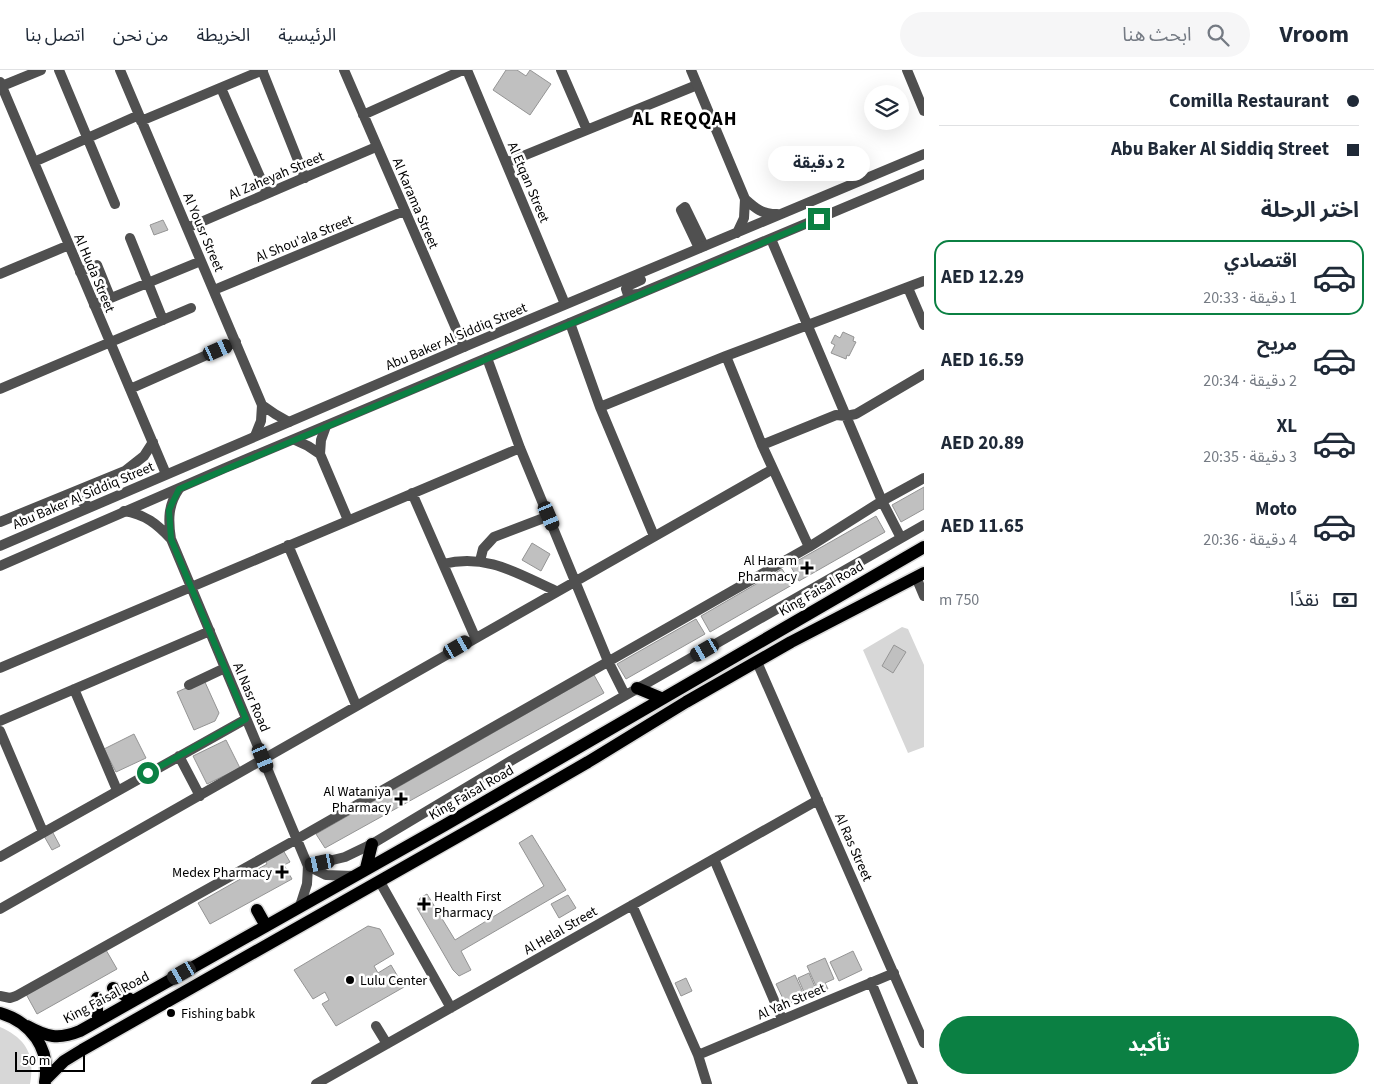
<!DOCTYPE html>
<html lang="ar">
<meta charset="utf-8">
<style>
:root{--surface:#fff;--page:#f6f6f7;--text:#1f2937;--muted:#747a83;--line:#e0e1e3;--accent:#0b8043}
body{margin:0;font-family:"Source Sans 3","Noto Sans Arabic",sans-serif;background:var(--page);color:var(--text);direction:rtl;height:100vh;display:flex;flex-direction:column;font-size:19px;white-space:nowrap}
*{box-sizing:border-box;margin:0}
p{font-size:16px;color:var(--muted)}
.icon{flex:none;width:28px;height:28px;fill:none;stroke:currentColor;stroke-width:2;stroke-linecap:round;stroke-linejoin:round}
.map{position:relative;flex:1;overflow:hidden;direction:ltr}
.sheet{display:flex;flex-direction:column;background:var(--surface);width:450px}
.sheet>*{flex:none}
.banner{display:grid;align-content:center;height:110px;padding:0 15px;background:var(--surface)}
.buttons{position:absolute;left:864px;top:15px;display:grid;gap:10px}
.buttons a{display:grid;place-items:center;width:45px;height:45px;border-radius:50%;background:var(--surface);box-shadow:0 5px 20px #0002;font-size:25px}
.scale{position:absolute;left:15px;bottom:12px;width:70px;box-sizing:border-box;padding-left:5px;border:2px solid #000;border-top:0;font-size:14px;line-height:18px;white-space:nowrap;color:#000;-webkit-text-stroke:4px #fff;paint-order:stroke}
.end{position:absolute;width:22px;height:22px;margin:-11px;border:6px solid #0b8043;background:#fff;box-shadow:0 0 0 2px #fff}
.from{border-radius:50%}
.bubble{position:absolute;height:35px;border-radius:18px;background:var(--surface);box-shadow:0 5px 20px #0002;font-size:16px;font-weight:700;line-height:35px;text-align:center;direction:rtl}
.car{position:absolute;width:15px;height:30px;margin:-15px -8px;border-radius:6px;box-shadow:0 0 4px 1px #0007;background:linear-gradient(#222 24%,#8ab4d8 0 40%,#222 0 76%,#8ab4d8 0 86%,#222 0)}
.banner b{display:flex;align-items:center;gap:18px;height:48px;font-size:19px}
.banner b+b{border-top:1px solid var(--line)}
.banner i{width:12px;height:12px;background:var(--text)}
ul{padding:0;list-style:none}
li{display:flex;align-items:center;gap:15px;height:75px;margin:0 10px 8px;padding:0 5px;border:2px solid transparent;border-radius:15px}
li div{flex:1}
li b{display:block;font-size:19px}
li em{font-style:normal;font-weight:700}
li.active{border-color:var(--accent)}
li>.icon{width:45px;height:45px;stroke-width:1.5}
h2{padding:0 15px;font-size:22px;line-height:60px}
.pay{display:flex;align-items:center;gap:12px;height:55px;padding:0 15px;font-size:19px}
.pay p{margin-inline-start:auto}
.action{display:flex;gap:10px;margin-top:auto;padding:10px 15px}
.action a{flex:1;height:58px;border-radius:30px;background:var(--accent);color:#fff;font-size:20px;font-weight:700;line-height:58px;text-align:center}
header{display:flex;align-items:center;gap:30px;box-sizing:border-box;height:70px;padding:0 25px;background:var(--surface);border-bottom:1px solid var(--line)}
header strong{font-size:24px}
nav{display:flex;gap:28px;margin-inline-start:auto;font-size:18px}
.search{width:350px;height:45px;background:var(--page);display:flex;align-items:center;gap:12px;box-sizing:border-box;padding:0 18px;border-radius:28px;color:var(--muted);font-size:19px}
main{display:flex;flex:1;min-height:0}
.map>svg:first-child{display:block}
.green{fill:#d7d7d7;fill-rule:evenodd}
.building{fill:#c0c0c0;stroke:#949494}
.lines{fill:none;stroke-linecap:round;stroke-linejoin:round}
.primary-casing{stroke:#dbdbdb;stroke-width:15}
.minor{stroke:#505050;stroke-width:10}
.tertiary{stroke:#505050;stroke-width:10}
.primary{stroke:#000;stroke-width:12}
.route{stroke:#0b8043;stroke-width:6}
.poi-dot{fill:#000;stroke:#fff;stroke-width:2}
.labels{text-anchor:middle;stroke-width:5;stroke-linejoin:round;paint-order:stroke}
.street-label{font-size:14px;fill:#000;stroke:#fff}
.poi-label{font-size:14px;fill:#000;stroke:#fff;text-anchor:end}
.district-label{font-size:19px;font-weight:bold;letter-spacing:1px;fill:#000;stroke:#fff}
</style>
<header>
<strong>Vroom</strong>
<div class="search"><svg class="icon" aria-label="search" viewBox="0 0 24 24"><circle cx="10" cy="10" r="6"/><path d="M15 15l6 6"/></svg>ابحث هنا</div>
<nav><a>الرئيسية</a><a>الخريطة</a><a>من نحن</a><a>اتصل بنا</a></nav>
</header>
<main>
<section class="sheet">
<div class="banner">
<b><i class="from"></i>Comilla Restaurant</b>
<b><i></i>Abu Baker Al Siddiq Street</b>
</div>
<h2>اختر الرحلة</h2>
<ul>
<li class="active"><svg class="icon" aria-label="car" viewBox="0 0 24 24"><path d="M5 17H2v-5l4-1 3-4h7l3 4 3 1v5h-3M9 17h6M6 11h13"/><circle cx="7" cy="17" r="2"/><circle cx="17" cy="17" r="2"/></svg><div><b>اقتصادي</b><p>1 دقيقة · 20:33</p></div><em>AED 12.29</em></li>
<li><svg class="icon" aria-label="car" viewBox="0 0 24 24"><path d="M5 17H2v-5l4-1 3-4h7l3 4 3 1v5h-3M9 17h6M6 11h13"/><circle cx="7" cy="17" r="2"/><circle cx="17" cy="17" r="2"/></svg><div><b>مريح</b><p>2 دقيقة · 20:34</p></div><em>AED 16.59</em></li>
<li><svg class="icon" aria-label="car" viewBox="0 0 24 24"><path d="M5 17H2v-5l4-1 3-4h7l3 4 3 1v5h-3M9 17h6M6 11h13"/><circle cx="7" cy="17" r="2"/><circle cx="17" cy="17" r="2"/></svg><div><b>XL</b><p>3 دقيقة · 20:35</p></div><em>AED 20.89</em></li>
<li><svg class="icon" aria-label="car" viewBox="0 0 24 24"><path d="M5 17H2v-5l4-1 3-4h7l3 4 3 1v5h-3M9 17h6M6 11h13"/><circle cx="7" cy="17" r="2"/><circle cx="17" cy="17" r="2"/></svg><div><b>Moto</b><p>4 دقيقة · 20:36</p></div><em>AED 11.65</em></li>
</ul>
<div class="pay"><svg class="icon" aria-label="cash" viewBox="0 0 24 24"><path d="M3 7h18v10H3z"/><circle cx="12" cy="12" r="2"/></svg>نقدًا<p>750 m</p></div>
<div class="action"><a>تأكيد</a></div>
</section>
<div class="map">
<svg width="924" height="1014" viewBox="0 0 924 1014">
<rect width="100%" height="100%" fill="#fff"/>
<path class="green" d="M902 557 908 559 924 595V677L908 683 863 580ZM894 575 906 582 893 603 882 596Z
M0 957C27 969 35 985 30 1014H0Z"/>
<path class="building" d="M506 0H517L526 6 530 0 551 14 530 45 493 20Z
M163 150 168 160 154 165 150 155Z
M843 262 854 267 853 271 856 272 849 286 847 285 846 289 831 283 835 275 831 273 835 265 840 268Z
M924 417V439L901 452 892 435Z
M876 446 885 462 799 511 790 495Z
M532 473 550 484 541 501 522 490Z
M782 499 792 515 710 562 701 546Z
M696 549 705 564 626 609 617 594Z
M894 575 906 582 893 603 882 596Z
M594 605 604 623 325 778 316 764Z
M204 610 219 643 215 651 194 660 177 622Z
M134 664 146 688 116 702 104 679Z
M226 670 240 698 207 714 193 686Z
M52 761 60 776 52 780 44 766Z
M532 765 566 820 461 881 471 900 459 906 453 900 417 838 420 828 427 824 455 870 544 816 519 773Z
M283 780 290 792 284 795 292 809 210 854 198 833 267 794 265 790Z
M568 825 576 838 559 848 551 834Z
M368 856 380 859 394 884 374 896 378 903 391 895 404 917 336 956 322 934 329 930 325 922 313 929 294 900Z
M106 880 117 899 37 944 26 924Z
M853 881 862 900 839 911 830 892Z
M825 888 834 909 825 913 828 919 819 923 807 896Z
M809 903 818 924 807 929 798 908Z
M795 905 805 927 786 935 776 914Z
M686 908 692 921 681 926 675 913Z"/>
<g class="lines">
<g class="primary-casing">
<path id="primary" d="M637 618 661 628
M366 798 372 774
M257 840 266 856
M113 918 123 924 132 931
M97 928V943L99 950
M0 943C31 952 51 979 45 1012
M27 956C47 967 58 970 80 961L445 755 924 477
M46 1009 64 991 82 980 510 737 588 692 686 632 791 572 924 503"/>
</g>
<path class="minor" d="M59 0 115 134
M120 0 262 335 261 351 255 366
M262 0 305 108
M344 0 464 277
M467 0 565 234
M561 0 587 60
M907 0 924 41
M0 12 166 404
M2 16 41 0
M221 18 267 123
M363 45 463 0
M141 51 263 0
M34 92 139 45
M506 93 697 15
M187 158 376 77
M130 168 163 250
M771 169 882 431 901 468
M699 178 681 140 685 137 704 176
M80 202 97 195 110 227
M0 204 69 175
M908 218 924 255
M214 220 404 141
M94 235 201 191
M570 253 600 337 654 466
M726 286 762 375 809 477
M487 288 520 378 608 591 625 625
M0 319 191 238
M130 319 236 272
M262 335 275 344 289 352
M600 337 726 286 924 211
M326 356 321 370 320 384 348 450
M295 370 308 376 320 384
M762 375 836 345 846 346 856 344 924 304
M179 419C168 435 168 450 171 469L308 796 307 814 300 836
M412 423 475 567
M124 441C145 444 157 454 171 469
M0 452 125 401 144 386 153 372
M288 475 356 635
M480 491 483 479 494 467 549 446
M443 494C487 483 518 504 556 521
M916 507 924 526
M757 592 924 973
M0 598 520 378
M189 615 225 598
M74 619 117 720
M0 651 210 561
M0 661 43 762
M179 686 200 726
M0 787 246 649
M714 789 782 949
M308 796 345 787 372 774 514 689 924 455
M308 796 326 805 353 806
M380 812 451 938
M632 835 698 985 707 1014
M0 839 773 399
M871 912 913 1014
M0 926 10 928 16 926 297 769 809 477 882 431 924 408
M376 956 387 974
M698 985 894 903
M316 1014 818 730"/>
<path class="tertiary" d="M691 0 745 129 744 148 737 163
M745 129C756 139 762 144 777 144
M638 224 628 225 626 219 630 215 641 210
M68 425 80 430 89 437
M0 476 464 277 924 84
M0 496 225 398 924 104"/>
<use href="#primary" class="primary"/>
</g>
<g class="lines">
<path class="route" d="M148 703 246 649 171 469 169 440 179 419 819 149"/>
</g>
<g class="poi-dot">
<path d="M804.5 490.5h5v5h5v5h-5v5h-5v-5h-5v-5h5z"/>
<path d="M398.5 721.5h5v5h5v5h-5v5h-5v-5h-5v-5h5z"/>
<path d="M279.5 794.5h5v5h5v5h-5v5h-5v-5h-5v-5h5z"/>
<path d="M421.5 826.5h5v5h5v5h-5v5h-5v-5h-5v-5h5z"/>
<circle cx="350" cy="910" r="5"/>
<circle cx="171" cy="943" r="5"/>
</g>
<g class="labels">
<g class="street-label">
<text transform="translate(276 105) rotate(-23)" y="5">Al Zaheyah Street</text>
<text transform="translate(529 112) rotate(67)" y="5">Al Etqan Street</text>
<text transform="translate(416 133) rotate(67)" y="5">Al Karama Street</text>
<text transform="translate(204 162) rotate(67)" y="5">Al Yousr Street</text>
<text transform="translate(304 168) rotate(-22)" y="5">Al Shou'ala Street</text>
<text transform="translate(95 203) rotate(67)" y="5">Al Huda Street</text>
<text transform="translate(456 266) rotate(-23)" y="5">Abu Baker Al Siddiq Street</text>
<text transform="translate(83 425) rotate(-23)" y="5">Abu Baker Al Siddiq Street</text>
<text transform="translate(821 518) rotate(-30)" y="5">King Faisal Road</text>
<text transform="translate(252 627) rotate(67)" y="5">Al Nasr Road</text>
<text transform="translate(471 722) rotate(-30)" y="5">King Faisal Road</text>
<text transform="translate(854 777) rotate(66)" y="5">Al Ras Street</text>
<text transform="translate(560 860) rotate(-30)" y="5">Al Helal Street</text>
<text transform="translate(106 927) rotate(-28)" y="5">King Faisal Road</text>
<text transform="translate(791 931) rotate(-23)" y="5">Al Yah Street</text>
</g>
<g class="poi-label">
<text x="797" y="495">Al Haram<tspan x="797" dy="16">Pharmacy</tspan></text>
<text x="391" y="726">Al Wataniya<tspan x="391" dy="16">Pharmacy</tspan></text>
<text x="272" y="807">Medex Pharmacy</text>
<text x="434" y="831" text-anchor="start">Health First<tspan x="434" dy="16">Pharmacy</tspan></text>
<text x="360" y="915" text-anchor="start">Lulu Center</text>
<text x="181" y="948" text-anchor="start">Fishing babk</text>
</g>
<g class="district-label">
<text x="685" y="55">AL REQQAH</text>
</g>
</g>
</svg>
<div class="buttons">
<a><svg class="icon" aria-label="layers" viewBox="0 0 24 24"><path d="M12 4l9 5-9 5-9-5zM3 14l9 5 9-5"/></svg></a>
</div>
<div class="scale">50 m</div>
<i class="end from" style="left:148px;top:703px"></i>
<i class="end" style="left:819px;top:149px"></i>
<div class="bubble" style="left:768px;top:76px;width:102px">2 دقيقة</div>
<i class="car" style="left:218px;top:280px;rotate:66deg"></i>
<i class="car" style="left:549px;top:446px;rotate:157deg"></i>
<i class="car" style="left:458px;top:577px;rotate:60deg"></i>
<i class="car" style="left:705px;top:580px;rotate:240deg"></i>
<i class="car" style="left:263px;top:688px;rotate:157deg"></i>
<i class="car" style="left:320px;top:793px;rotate:258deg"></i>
<i class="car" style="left:182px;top:903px;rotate:240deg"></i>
</div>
</main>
